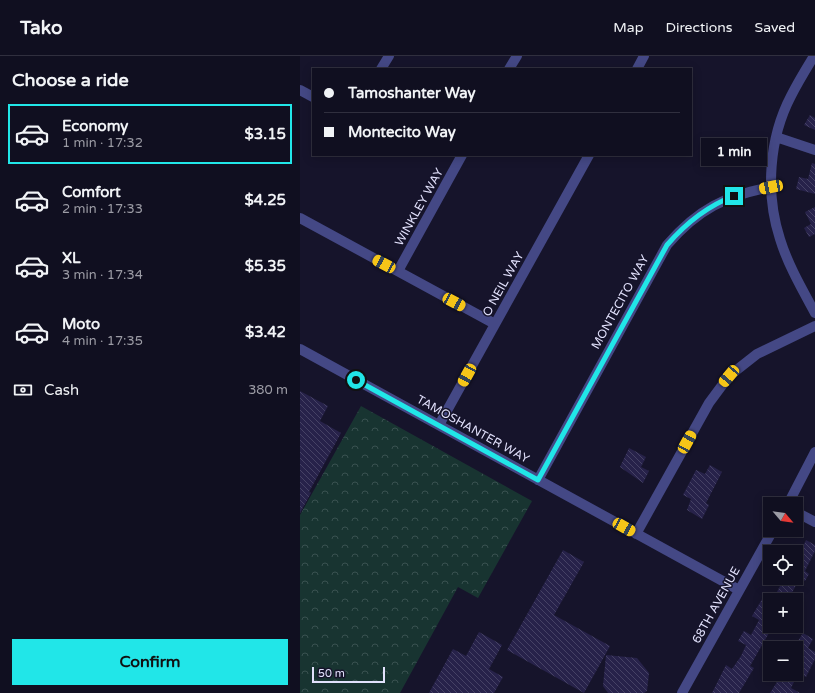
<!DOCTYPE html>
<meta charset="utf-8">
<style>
:root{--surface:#100f20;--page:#191829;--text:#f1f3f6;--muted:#9c9ca5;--line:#302f3e;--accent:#21e6e8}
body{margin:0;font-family:"Varela Round",sans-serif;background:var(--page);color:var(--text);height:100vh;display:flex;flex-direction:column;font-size:15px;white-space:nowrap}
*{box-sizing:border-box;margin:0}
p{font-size:13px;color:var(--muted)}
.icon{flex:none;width:22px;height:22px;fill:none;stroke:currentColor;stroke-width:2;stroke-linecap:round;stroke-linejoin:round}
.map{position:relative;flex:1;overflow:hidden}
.side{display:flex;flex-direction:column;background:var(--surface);width:300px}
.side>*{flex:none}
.hud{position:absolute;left:12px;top:12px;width:380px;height:88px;border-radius:0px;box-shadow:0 2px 10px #0003,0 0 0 1px var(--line);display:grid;align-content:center;height:88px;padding:0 12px;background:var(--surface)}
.needle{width:26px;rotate:119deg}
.tools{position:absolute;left:463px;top:441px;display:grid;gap:8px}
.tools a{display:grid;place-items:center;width:40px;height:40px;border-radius:0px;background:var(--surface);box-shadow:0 2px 10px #0003,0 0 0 1px var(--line);font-size:20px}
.scale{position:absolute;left:12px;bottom:10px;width:73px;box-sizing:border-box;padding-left:4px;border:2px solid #e2e1fc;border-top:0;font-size:11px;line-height:14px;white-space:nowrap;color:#e2e1fc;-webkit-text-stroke:3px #16142b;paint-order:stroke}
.end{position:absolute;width:18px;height:18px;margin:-9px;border:5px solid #21e6e8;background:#111;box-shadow:0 0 0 2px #111}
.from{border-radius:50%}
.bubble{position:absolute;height:28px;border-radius:0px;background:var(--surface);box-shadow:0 2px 10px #0003,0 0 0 1px var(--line);font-size:13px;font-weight:800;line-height:28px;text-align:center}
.car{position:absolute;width:12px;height:24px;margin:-12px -6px;border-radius:5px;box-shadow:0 0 3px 1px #0007;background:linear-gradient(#f5c518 24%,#345 0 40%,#f5c518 0 76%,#345 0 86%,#f5c518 0)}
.hud b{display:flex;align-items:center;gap:14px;height:38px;font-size:15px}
.hud b+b{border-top:1px solid var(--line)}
.hud i{width:10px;height:10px;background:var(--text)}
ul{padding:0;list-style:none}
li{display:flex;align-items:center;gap:12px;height:60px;margin:0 8px 6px;padding:0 4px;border:2px solid transparent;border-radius:0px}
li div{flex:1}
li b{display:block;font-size:15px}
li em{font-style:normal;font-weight:800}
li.selected{border-color:var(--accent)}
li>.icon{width:36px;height:36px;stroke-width:1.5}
h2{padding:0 12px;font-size:18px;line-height:48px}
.pay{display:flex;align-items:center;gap:10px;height:44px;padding:0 12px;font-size:15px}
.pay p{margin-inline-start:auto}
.cta{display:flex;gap:8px;margin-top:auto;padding:8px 12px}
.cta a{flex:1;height:46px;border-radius:0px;background:var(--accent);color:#111;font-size:16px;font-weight:800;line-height:46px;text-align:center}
header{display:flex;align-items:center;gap:24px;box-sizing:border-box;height:56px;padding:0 20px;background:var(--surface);border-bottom:1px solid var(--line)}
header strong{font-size:19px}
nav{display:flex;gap:22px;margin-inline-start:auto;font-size:14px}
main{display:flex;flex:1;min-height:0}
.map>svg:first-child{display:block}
.forest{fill:url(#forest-crowns)}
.building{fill:url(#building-back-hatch)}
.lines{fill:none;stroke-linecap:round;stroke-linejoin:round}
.minor{stroke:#444885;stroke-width:10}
.route{stroke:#21e6e8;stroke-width:5}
.labels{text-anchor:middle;stroke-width:3;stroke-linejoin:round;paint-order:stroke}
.street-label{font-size:12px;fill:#e2e1fc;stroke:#16142b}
</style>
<header>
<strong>Tako</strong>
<nav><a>Map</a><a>Directions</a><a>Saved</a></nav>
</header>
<main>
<section class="side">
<h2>Choose a ride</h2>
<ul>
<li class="selected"><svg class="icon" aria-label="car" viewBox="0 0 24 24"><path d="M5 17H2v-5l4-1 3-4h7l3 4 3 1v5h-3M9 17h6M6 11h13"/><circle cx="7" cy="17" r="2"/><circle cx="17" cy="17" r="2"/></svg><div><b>Economy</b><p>1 min · 17:32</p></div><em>$3.15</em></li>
<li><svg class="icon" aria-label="car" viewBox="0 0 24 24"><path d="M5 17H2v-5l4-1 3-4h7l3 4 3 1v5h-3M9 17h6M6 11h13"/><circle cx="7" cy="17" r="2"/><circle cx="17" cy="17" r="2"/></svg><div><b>Comfort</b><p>2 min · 17:33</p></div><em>$4.25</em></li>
<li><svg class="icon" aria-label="car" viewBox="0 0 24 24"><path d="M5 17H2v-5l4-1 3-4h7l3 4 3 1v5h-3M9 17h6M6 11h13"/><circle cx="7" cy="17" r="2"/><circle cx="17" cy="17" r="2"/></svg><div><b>XL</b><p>3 min · 17:34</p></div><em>$5.35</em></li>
<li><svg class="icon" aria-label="car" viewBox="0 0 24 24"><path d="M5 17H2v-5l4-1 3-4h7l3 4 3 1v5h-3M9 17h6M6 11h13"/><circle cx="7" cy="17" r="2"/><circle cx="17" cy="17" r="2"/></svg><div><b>Moto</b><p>4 min · 17:35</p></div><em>$3.42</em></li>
</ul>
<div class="pay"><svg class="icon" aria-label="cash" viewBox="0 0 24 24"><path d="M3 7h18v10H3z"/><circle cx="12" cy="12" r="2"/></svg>Cash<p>380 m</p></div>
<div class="cta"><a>Confirm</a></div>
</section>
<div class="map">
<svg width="515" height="637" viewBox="0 0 515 637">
<defs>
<pattern id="forest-crowns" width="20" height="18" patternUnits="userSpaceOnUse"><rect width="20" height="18" fill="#183431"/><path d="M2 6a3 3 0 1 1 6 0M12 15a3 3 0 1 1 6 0" fill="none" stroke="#395150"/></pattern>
<pattern id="building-back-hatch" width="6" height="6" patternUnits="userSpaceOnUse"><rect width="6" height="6" fill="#27224a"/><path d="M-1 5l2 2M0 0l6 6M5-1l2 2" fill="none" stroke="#464265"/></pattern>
</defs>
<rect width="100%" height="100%" fill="#16142b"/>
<path class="forest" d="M61 350 232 445 178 542 158 531 100 637H0V459Z"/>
<path class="building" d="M510 59 515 62V74L504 69Z
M512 107 515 108V138L496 133 499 121 508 123Z
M515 151V178L509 181 504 172 511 168 505 156Z
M0 335 28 350 20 365 41 377 9 436 11 437 0 457Z
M329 392 346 401 341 411 349 415 343 427 320 411Z
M410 409 422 416 406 447 409 449 402 463 387 454 391 443 383 439 396 414 405 418Z
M506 484 515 489V495L505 515 509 518 505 525 500 522 488 544H473L484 522H500L496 520V493L501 495Z
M263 494 284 506 254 559 310 590 284 637 207 594Z
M465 538 470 541V570H473L450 610 454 612 439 637H412L426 609 432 613 441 600 446 589 438 585 444 575 451 579 459 564 452 560Z
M179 576 202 589 189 613 203 621 194 637H129L153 593 166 600Z
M503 577 513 583 508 592 515 596V603L506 621 496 616V588Z
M306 599 337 602 349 617 347 635 344 637H308L303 630Z
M482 618H498L491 632 500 637H470Z"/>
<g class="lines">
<path class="minor" d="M514 0C506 13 498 26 491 40 469 82 465 137 480 183 488 209 502 233 515 257
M81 13 89 0
M209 13 217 0
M337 13 344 0
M0 34 13 41
M476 81 515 94
M0 162 195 268
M98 215 162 99
M0 293 439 534
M139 369 289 99
M238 424 367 189C398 153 425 140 471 131
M488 448 515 396
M496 456 515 466
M336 478 409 347 429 320 457 298 515 270
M382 637 473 474"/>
</g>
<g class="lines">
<path class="route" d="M56 324 238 424 367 189C386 167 407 150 434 140"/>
</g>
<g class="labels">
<g class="street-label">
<text transform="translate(119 151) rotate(-61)" y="4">WINKLEY WAY</text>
<text transform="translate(203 228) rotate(-61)" y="4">O NEIL WAY</text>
<text transform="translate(320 246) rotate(-61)" y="4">MONTECITO WAY</text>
<text transform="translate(173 373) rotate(29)" y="4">TAMOSHANTER WAY</text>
<text transform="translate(416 549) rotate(-61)" y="4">68TH AVENUE</text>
</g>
</g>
</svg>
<div class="tools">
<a><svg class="needle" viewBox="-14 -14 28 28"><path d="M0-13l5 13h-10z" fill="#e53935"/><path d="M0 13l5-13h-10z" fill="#9c9ca5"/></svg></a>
<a><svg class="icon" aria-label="locate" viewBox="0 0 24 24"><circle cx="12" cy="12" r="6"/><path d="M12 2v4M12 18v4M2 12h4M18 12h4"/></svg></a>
<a>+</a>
<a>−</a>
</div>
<div class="scale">50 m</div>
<i class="end from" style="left:56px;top:324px"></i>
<i class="end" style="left:434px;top:140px"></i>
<div class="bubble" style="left:401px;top:82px;width:66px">1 min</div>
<i class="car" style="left:471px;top:131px;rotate:259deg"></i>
<i class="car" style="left:84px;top:208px;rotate:298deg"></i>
<i class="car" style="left:154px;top:246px;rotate:118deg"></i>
<i class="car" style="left:167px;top:319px;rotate:209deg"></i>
<i class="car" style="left:429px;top:320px;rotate:220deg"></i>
<i class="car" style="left:387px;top:386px;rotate:29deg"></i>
<i class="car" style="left:324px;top:471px;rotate:119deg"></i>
<div class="hud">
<b><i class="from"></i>Tamoshanter Way</b>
<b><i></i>Montecito Way</b>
</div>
</div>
</main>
